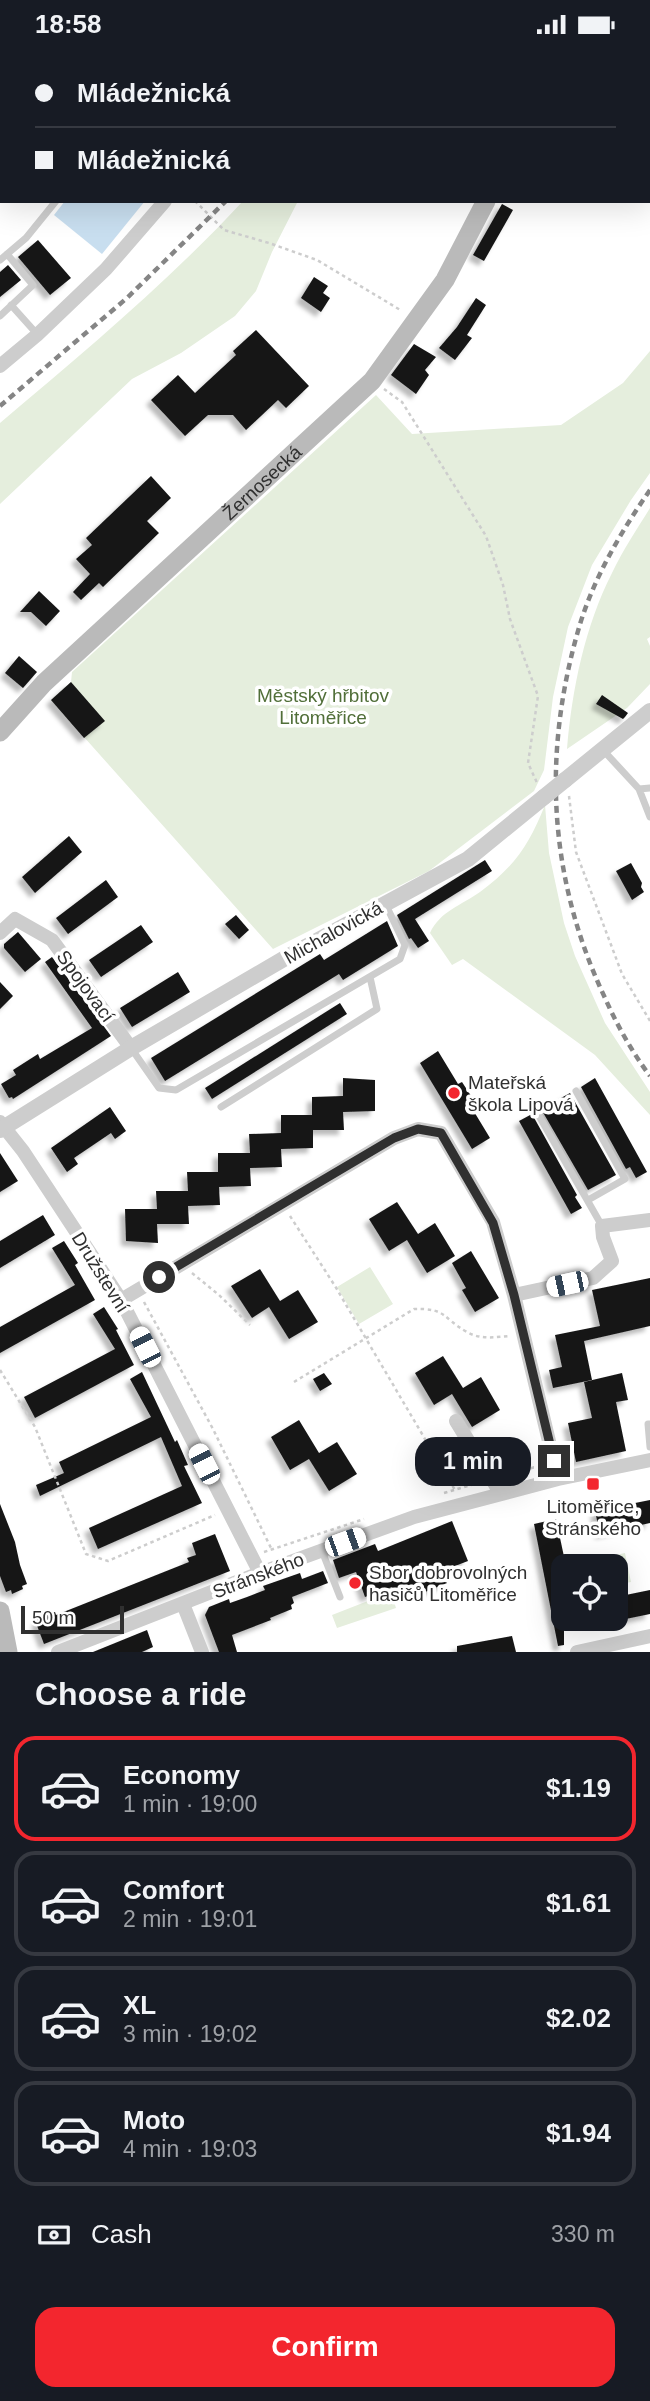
<!DOCTYPE html>
<meta charset="utf-8">
<style>
:root{--surface:#171b24;--page:#242831;--text:#f1f3f6;--muted:#9ea1a6;--line:#363941;--accent:#f3262e}
body{margin:0;font-family:Arial,sans-serif;background:var(--page);color:var(--text);height:100vh;display:flex;flex-direction:column;font-size:26px;white-space:nowrap}
*{box-sizing:border-box;margin:0}
p{font-size:23px;color:var(--muted)}
.icon{flex:none;width:38px;height:38px;fill:none;stroke:currentColor;stroke-width:2;stroke-linecap:round;stroke-linejoin:round}
.map{position:relative;height:1603px;overflow:hidden}
.panel{display:flex;flex-direction:column;background:var(--surface);flex:1}
.panel>*{flex:none}
.guide{position:absolute;left:0px;top:0px;width:651px;height:154px;box-shadow:0 7px 28px #0002;display:grid;align-content:center;height:154px;padding:0 35px;background:var(--surface)}
.buttons{position:absolute;left:551px;top:1505px;display:grid;gap:14px}
.buttons a{display:grid;place-items:center;width:77px;height:77px;border-radius:14px;background:var(--surface);box-shadow:0 7px 28px #0002;font-size:35px}
.scale{position:absolute;left:21px;bottom:18px;width:103px;box-sizing:border-box;padding-left:7px;border:4px solid #303030;border-top:0;font-size:19px;line-height:24px;white-space:nowrap;color:#303030;-webkit-text-stroke:5px #fff;paint-order:stroke}
.end{position:absolute;width:32px;height:32px;margin:-16px;border:9px solid #303030;background:#fff;box-shadow:0 0 0 4px #fff}
.from{border-radius:50%}
.bubble{position:absolute;height:49px;border-radius:21px;background:var(--surface);box-shadow:0 7px 28px #0002;font-size:23px;font-weight:800;line-height:49px;text-align:center}
.car{position:absolute;width:21px;height:42px;margin:-21px -10px;border-radius:9px;box-shadow:0 0 5px 2px #0007;background:linear-gradient(#fff 24%,#345 0 40%,#fff 0 76%,#345 0 86%,#fff 0)}
.guide b{display:flex;align-items:center;gap:24px;height:66px;font-size:26px}
.guide b+b{border-top:2px solid var(--line)}
.guide i{width:18px;height:18px;background:var(--text)}
ul{padding:0;list-style:none}
li{display:flex;align-items:center;gap:21px;height:105px;margin:0 14px 10px;padding:0 21px;border:4px solid var(--line);border-radius:21px}
li div{flex:1}
li b{display:block;font-size:26px}
li em{font-style:normal;font-weight:800}
li.selected{border-color:var(--accent)}
li>.icon{width:63px;height:63px;stroke-width:1.5}
h2{padding:0 35px;font-size:32px;line-height:84px}
.pay{display:flex;align-items:center;gap:18px;height:77px;padding:0 35px;font-size:26px}
.pay p{margin-inline-start:auto}
.action{display:flex;gap:14px;margin-top:auto;padding:14px 35px}
.action a{flex:1;height:80px;border-radius:21px;background:var(--accent);color:#fff;font-size:28px;font-weight:800;line-height:80px;text-align:center}
.status{display:flex;justify-content:space-between;align-items:center;height:49px;padding:0 35px;background:var(--surface);direction:ltr}
.status svg{height:19px;fill:currentColor}
.map>svg:first-child{display:block}
.green{fill:#e5eedd}
.water{fill:#c8deef}
.building{fill:#171717;filter:url(#shadow)}
.lines{fill:none;stroke-linecap:round;stroke-linejoin:round}
.path{stroke:#cdcdcd;stroke-width:2.5;stroke-dasharray:3.5 3.5;stroke-linecap:butt}
.service{stroke:#cdcdcd;stroke-width:7}
.minor{stroke:#cdcdcd;stroke-width:14}
.tertiary{stroke:#cdcdcd;stroke-width:16}
.secondary{stroke:#bababa;stroke-width:19}
.rail{stroke:#858585;stroke-width:4.5;stroke-dasharray:7 5;stroke-linecap:butt}
.tertiary-bridge{stroke:#cdcdcd;stroke-width:16}
.route{stroke:#303030;stroke-width:9}
.poi-dot{fill:#f3262e;stroke:#fff;stroke-width:2.5}
.labels{text-anchor:middle;stroke-width:7;stroke-linejoin:round;paint-order:stroke}
.street-label{font-size:19px;fill:#303030;stroke:#fff}
.park-label{font-size:19px;fill:#516f39;stroke:#fff}
.poi-label{font-size:19px;fill:#303030;stroke:#fff;text-anchor:start}
</style>
<div class="status"><b>18:58</b><svg viewBox="0 0 49 12"><path d="M0 12V9h3v3zM5 12V6h3v6zM10 12V3h3v9zM15 12V0h3v12zM26 1h20v11H26zM47 4h2v5h-2z"/></svg></div>
<div class="map">
<svg width="650" height="1603" viewBox="0 0 650 1603">
<defs>
<filter id="shadow"><feDropShadow dx="-5" dy="5" stdDeviation="2" flood-color="#0004"/></filter>
</defs>
<rect width="100%" height="100%" fill="#fff"/>
<path class="green" d="M243 152H298L272 203 256 242 235 267 181 304 132 330 0 455V374C84 303 168 233 243 152Z
M650 302V424L631 451 592 516 568 578 553 648 544 721 534 742 429 822 273 900 51 651 71 633 72 623 376 346 412 385 561 376 623 334Z
M650 459V588L647 590 650 597V635L627 659 567 700C572 640 585 577 612 524 623 501 637 480 650 459Z
M545 756 549 804 564 874 575 907 605 974 650 1043V1066L595 1006 463 910 452 916 430 884C440 862 462 856 480 843 515 817 529 796 545 756Z
M370 1218 393 1255 359 1275 337 1238Z
M625 1504 631 1533 616 1536V1517H595L593 1511Z
M382 1514 396 1559 337 1579 332 1566 373 1550 372 1546 387 1540 378 1515Z"/>
<path class="water" d="M65 152H145L102 205 54 166Z"/>
<path class="building" d="M502 155 513 161 484 212 473 206Z
M38 191 71 229 50 246 18 208Z
M8 216 21 231 0 248V223Z
M314 228 328 237 323 244 330 249 321 263 301 249Z
M476 249 486 256 467 286 472 289 455 311 439 299 457 278Z
M256 281 309 337 286 359 278 351 246 381 233 366H208L185 387 151 351 178 326 195 344 236 306 233 302Z
M414 295 436 308 425 321 429 326 416 345 391 326Z
M151 427 171 449 147 472 159 484 103 538 99 534 81 551 73 543 90 525 76 510 92 496 86 489Z
M39 542 60 562 46 577 31 563H20Z
M19 607 37 623 23 639 5 624Z
M71 633 105 672 84 689 51 651Z
M602 646 628 664 625 668 623 670 596 655Z
M69 787 82 803 35 844 22 828Z
M485 811 492 822 415 870 429 892 418 899 411 889 409 890 397 866Z
M631 814 642 834 641 838 644 843 632 851 616 822Z
M106 831 118 848 68 885 56 869Z
M236 866 249 881 239 890 225 875Z
M387 872 398 897 343 931 339 925 165 1032 151 1009 320 905 324 911Z
M141 876 153 893 101 928 89 911Z
M18 883 41 910 25 923 4 899V895Z
M52 908 111 987 13 1050 12 1048 9 1049 1 1035 16 1026 13 1021 38 1005 40 1010 92 979 45 913Z
M178 923 190 943 132 978 120 959Z
M0 933 13 947 0 960Z
M340 954 347 965 212 1050 205 1039Z
M438 1002 458 1035 462 1033 475 1053 470 1056 490 1089 472 1100 420 1014Z
M343 1029 375 1031V1062L343 1063 344 1081H313V1099L281 1100 282 1118 250 1119 251 1137 219 1138 220 1156 188 1157 189 1175H157L158 1194 126 1192 125 1160H157L156 1142H188L187 1123H218V1104H250L249 1085 281 1084V1066H312V1048L343 1047Z
M595 1029 647 1123 636 1129 630 1118 626 1120 581 1038Z
M570 1044 616 1126 588 1141 541 1060Z
M110 1058 126 1082 115 1090 111 1084 74 1109 78 1115 67 1123 51 1099Z
M532 1065 577 1146 575 1148 582 1159 571 1165 519 1072Z
M0 1104 18 1132 0 1143Z
M397 1153 418 1185 435 1174 455 1207 427 1224 407 1191 389 1202 369 1170Z
M43 1166 55 1186 0 1219V1192Z
M64 1192 78 1214 75 1216 95 1251 0 1304V1278L75 1236 52 1199Z
M471 1202 499 1249 475 1263 462 1241 466 1239 452 1214Z
M260 1220 280 1252 298 1241 318 1273 289 1290 269 1258 252 1269 231 1237Z
M650 1229V1277L584 1292 592 1331 553 1339 549 1321 562 1318 555 1286 600 1277 592 1241Z
M104 1258 118 1280 116 1281 134 1316 35 1369 24 1348 115 1300 93 1265Z
M443 1307 463 1339 481 1328 500 1361 472 1378 452 1345 434 1356 415 1324Z
M142 1323 175 1393 177 1391 188 1416 184 1417 202 1454 98 1500 89 1479 182 1437 161 1388 40 1447 36 1436 64 1424 59 1413 151 1368 130 1330Z
M324 1324 332 1335 320 1342 313 1330Z
M622 1324 628 1351 616 1353 626 1402 576 1413 568 1374 592 1369 584 1333Z
M299 1371 319 1404 337 1393 357 1425 329 1442 309 1410 290 1421 271 1388Z
M650 1451V1474L600 1485 595 1462Z
M0 1455 15 1493 20 1516 27 1535 22 1537 23 1540 12 1545 11 1541 6 1543 0 1527Z
M556 1470 566 1517H564V1596L558 1597 534 1475Z
M452 1472 468 1512 442 1522 447 1534 425 1543 421 1533 394 1544 392 1538 365 1548 356 1523 339 1529 333 1511 375 1495 378 1502Z
M215 1485 230 1522 44 1595 36 1574 38 1573 37 1570 55 1563 56 1566 189 1513 187 1509 196 1506 192 1494Z
M323 1522 328 1534 292 1548 294 1554 291 1556 292 1560 270 1569 271 1571 232 1586 237 1603H219L205 1566 209 1558 229 1550 230 1554 247 1548 265 1541 263 1537 300 1524 302 1530Z
M650 1541V1565L616 1572V1548Z
M147 1581 153 1598 142 1603H93Z
M512 1587 516 1603H457V1597Z"/>
<g class="lines">
<path class="path" d="M195 152 224 181 269 194 317 211 402 262
M384 340 402 353 486 487 503 536 510 570 538 647 528 714 538 736
M569 747 576 803 622 925 650 972
M290 1167 335 1237 455 1441
M192 1224 219 1246 250 1276
M144 1253 213 1380 271 1499
M0 1321 35 1378 86 1505 108 1512 215 1466
M294 1333 414 1260C447 1259 442 1269 467 1283 480 1291 496 1288 510 1287
M504 1427 542 1416
M444 1444 478 1434
M264 1503 364 1470"/>
<path class="service" d="M182 2 183 0
M643 2 644 0
M649 97 650 98
M0 211 26 189 56 152
M11 256 37 285
M0 267 33 236 7 205
M603 701 639 740 650 739
M639 740 650 768
M131 999 159 1039 176 1041 400 910 405 896 385 854
M576 1042 625 1130 588 1151
M221 1058 377 960 370 928
M538 1065 602 1177
M650 1375H648L650 1398
M322 1502 340 1548"/>
<path class="minor" d="M284 2 285 0
M0 317 37 286 106 220 165 152
M0 884 15 870 52 891 131 999
M0 1073 23 1102 121 1251 260 1524
M514 1246 593 1229 612 1212 603 1188 602 1177 650 1171
M121 1251 394 1089 418 1080 441 1084 493 1173 514 1246 558 1430
M456 1372 501 1445
M183 1555 202 1603
M58 1603 260 1524 414 1468 558 1430 650 1411
M577 1603 650 1587"/>
<path class="tertiary" d="M565 731 650 662
M0 1081 131 999 287 908 468 810 544 748"/>
<g class="secondary">
<path d="M568 2 569 0"/>
<path id="s1" d="M0 683 44 634 372 332 445 231 486 152"/>
<path d="M0 1562 8 1603"/>
</g>
<path class="rail" d="M330 2 332 0
M0 357 127 249 226 152
M650 441C620 484 592 532 578 582 542 708 549 830 605 949 617 976 632 1003 650 1027"/>
<path class="tertiary-bridge" d="M544 748 565 731"/>
</g>
<g class="lines">
<path class="route" d="M159 1228 394 1089 418 1080 441 1084 493 1174 514 1246 554 1412"/>
</g>
<g class="poi-dot">
<circle cx="454" cy="1044" r="7"/>
<rect x="586" y="1428" width="14" height="14" rx="3.5"/>
<circle cx="355" cy="1534" r="7"/>
</g>
<g class="labels">
<g class="street-label">
<text dy="7" stroke="none"><textPath href="#s1" startOffset="362">Žernosecká</textPath></text>
<text transform="translate(333 883) rotate(-29)" y="7">Michalovická</text>
<text transform="translate(86 937) rotate(54)" y="7">Spojovací</text>
<text transform="translate(101 1223) rotate(58)" y="7">Družstevní</text>
<text transform="translate(258 1526) rotate(-21)" y="7">Stránského</text>
</g>
<g class="park-label">
<text x="323" y="653">Městský hřbitov<tspan x="323" dy="22">Litoměřice</tspan></text>
</g>
<g class="poi-label">
<text x="468" y="1040">Mateřská<tspan x="468" dy="22">škola Lipová</tspan></text>
<text x="593" y="1464" text-anchor="middle">Litoměřice,<tspan x="593" dy="22">Stránského</tspan></text>
<text x="369" y="1530">Sbor dobrovolných<tspan x="369" dy="22">hasičů Litoměřice</tspan></text>
</g>
</g>
</svg>
<div class="buttons">
<a><svg class="icon" aria-label="locate" viewBox="0 0 24 24"><circle cx="12" cy="12" r="6"/><path d="M12 2v4M12 18v4M2 12h4M18 12h4"/></svg></a>
</div>
<div class="scale">50 m</div>
<i class="end from" style="left:159px;top:1228px"></i>
<i class="end" style="left:554px;top:1412px"></i>
<div class="bubble" style="left:415px;top:1388px;width:116px">1 min</div>
<i class="car" style="left:567px;top:1235px;rotate:258deg"></i>
<i class="car" style="left:145px;top:1298px;rotate:333deg"></i>
<i class="car" style="left:204px;top:1415px;rotate:333deg"></i>
<i class="car" style="left:345px;top:1493px;rotate:70deg"></i>
<div class="guide">
<b><i class="from"></i>Mládežnická</b>
<b><i></i>Mládežnická</b>
</div>
</div>
<section class="panel">
<h2>Choose a ride</h2>
<ul>
<li class="selected"><svg class="icon" aria-label="car" viewBox="0 0 24 24"><path d="M5 17H2v-5l4-1 3-4h7l3 4 3 1v5h-3M9 17h6M6 11h13"/><circle cx="7" cy="17" r="2"/><circle cx="17" cy="17" r="2"/></svg><div><b>Economy</b><p>1 min · 19:00</p></div><em>$1.19</em></li>
<li><svg class="icon" aria-label="car" viewBox="0 0 24 24"><path d="M5 17H2v-5l4-1 3-4h7l3 4 3 1v5h-3M9 17h6M6 11h13"/><circle cx="7" cy="17" r="2"/><circle cx="17" cy="17" r="2"/></svg><div><b>Comfort</b><p>2 min · 19:01</p></div><em>$1.61</em></li>
<li><svg class="icon" aria-label="car" viewBox="0 0 24 24"><path d="M5 17H2v-5l4-1 3-4h7l3 4 3 1v5h-3M9 17h6M6 11h13"/><circle cx="7" cy="17" r="2"/><circle cx="17" cy="17" r="2"/></svg><div><b>XL</b><p>3 min · 19:02</p></div><em>$2.02</em></li>
<li><svg class="icon" aria-label="car" viewBox="0 0 24 24"><path d="M5 17H2v-5l4-1 3-4h7l3 4 3 1v5h-3M9 17h6M6 11h13"/><circle cx="7" cy="17" r="2"/><circle cx="17" cy="17" r="2"/></svg><div><b>Moto</b><p>4 min · 19:03</p></div><em>$1.94</em></li>
</ul>
<div class="pay"><svg class="icon" aria-label="cash" viewBox="0 0 24 24"><path d="M3 7h18v10H3z"/><circle cx="12" cy="12" r="2"/></svg>Cash<p>330 m</p></div>
<div class="action"><a>Confirm</a></div>
</section>
